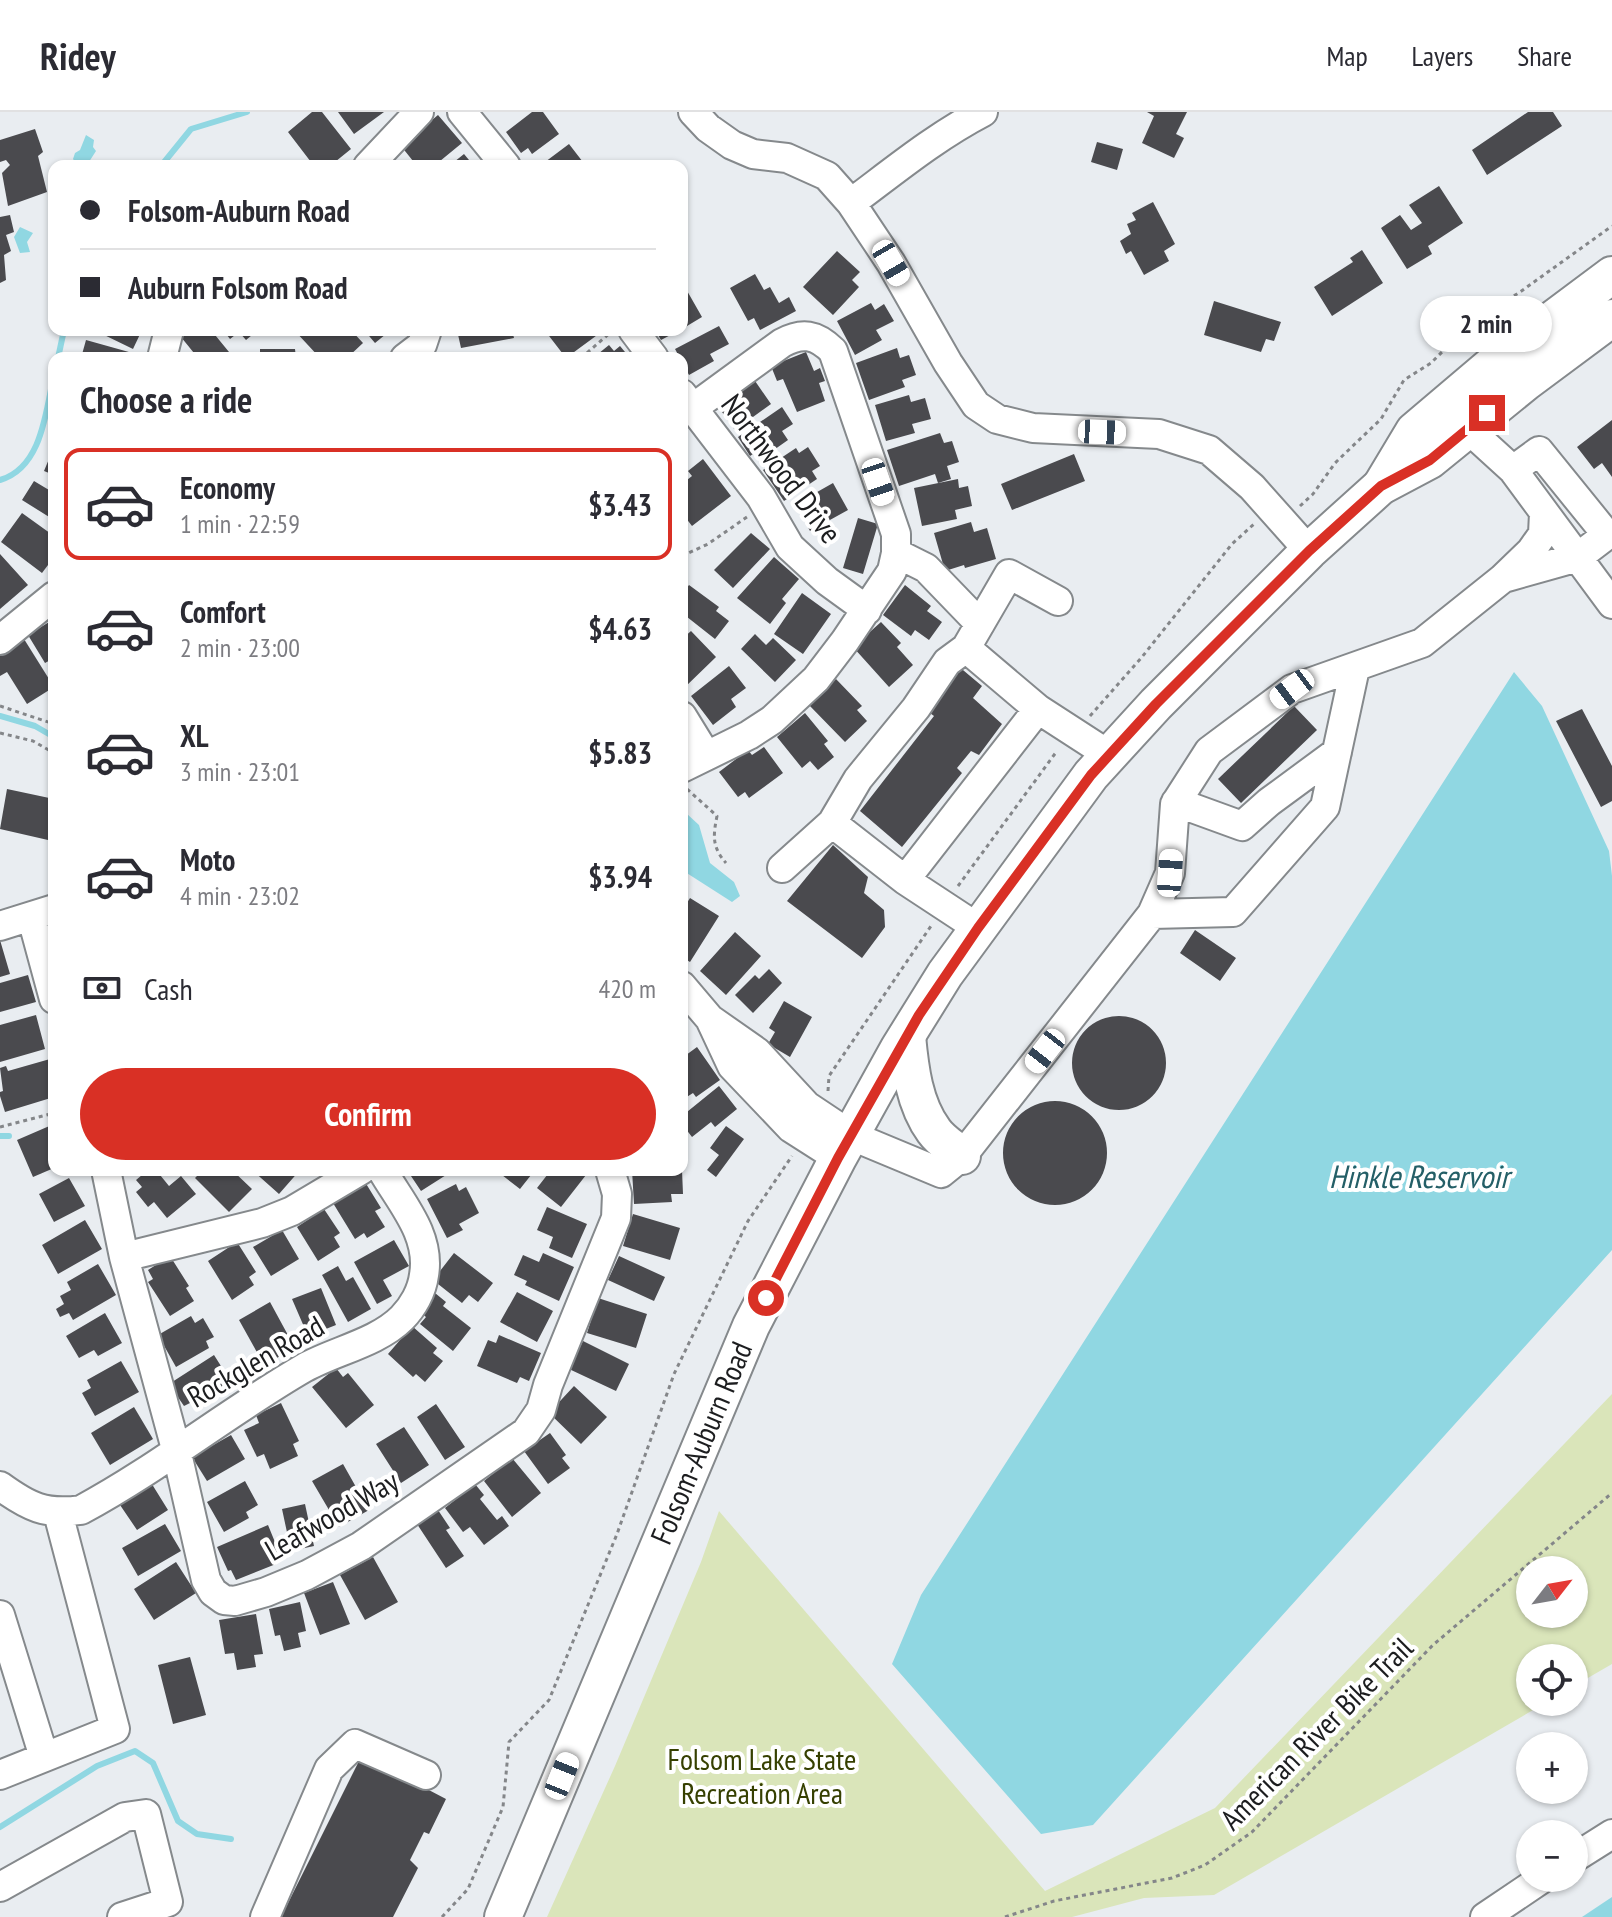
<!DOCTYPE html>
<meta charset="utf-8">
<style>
:root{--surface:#fff;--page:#f7f7f7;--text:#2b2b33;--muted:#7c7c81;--line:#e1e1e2;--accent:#d93025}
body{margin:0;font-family:"PT Sans Narrow",sans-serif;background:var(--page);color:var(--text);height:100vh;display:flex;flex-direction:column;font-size:30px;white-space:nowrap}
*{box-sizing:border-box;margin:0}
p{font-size:26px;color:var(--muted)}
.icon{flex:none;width:44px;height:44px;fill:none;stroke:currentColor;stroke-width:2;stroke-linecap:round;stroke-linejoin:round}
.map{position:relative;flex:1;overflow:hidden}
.side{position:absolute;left:48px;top:240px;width:640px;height:824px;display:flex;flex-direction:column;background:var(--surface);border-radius:16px;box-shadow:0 2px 6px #0004}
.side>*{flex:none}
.top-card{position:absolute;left:48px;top:48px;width:640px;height:176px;border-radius:16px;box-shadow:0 2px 6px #0004;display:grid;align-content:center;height:176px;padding:0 32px;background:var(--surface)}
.needle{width:52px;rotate:59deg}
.buttons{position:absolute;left:1516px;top:1444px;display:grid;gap:16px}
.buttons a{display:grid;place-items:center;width:72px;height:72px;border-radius:50%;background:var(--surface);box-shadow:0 2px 6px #0004;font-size:40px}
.end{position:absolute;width:36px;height:36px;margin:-18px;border:10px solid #d93025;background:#fff;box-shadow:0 0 0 4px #fff}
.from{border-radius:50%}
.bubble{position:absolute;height:56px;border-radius:28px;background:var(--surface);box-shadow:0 2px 6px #0004;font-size:26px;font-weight:700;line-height:56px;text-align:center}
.car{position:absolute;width:24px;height:48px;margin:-24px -12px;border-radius:10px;box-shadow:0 0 6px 2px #0007;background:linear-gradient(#fff 24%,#345 0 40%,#fff 0 76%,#345 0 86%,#fff 0)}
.top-card b{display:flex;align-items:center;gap:28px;height:76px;font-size:30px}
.top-card b+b{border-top:2px solid var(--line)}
.top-card i{width:20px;height:20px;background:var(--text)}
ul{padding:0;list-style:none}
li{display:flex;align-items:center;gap:24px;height:112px;margin:0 16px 12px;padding:0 16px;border:4px solid transparent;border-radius:16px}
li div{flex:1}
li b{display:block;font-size:30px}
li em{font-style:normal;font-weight:700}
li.current{border-color:var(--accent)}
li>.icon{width:72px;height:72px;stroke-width:1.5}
h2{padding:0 32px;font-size:36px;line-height:96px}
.pay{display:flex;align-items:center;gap:20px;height:88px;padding:0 32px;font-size:30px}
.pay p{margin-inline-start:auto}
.primary-button{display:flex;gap:16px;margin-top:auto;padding:16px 32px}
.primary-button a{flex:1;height:92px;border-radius:48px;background:var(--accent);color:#fff;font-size:32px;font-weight:700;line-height:92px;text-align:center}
header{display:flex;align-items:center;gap:48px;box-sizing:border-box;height:112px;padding:0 40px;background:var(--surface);border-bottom:2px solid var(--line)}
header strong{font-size:38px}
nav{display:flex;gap:44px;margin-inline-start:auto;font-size:28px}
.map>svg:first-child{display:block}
.green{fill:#dae5ba;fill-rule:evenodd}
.water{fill:#90d7e2}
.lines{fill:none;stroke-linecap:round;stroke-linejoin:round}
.stream{stroke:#90d7e2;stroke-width:6}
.building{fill:#4a4a4e}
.minor-casing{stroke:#85898c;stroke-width:32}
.major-casing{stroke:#85898c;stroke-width:40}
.path{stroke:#848689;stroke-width:3;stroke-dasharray:4 4;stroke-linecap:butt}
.minor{stroke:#fff;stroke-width:28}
.major{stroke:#fff;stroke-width:36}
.route{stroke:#d93025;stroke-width:10}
.labels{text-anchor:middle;stroke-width:8;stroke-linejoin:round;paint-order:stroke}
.street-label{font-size:30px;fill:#1c1d1f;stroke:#fff}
.park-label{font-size:30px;fill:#364001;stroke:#fff}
.water-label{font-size:32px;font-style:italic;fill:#245f67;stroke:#fff}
</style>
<header>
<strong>Ridey</strong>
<nav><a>Map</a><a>Layers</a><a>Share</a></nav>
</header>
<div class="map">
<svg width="1612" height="1805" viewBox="0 0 1612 1805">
<rect width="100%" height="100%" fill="#e9edf1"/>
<path class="green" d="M1612 1282V1552L1574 1574V1546H1530V1590H1547L1214 1783 1144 1786 1072 1805H547L615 1654 701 1450 719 1399 1045 1779 1215 1696ZM1530 1458H1574V1502H1530Z"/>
<path class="water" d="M86 23 94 28 93 35 96 39 87 53 78 54 73 47 75 41 80 38Z
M20 115 33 121 27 130 30 140 20 141 14 125Z
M1514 560 1542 594 1609 739 1612 764V1138L1093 1713 1041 1722 892 1552 921 1483Z
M686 701 699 713 710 751 734 770 740 784 732 790 682 758V703Z
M1612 1785V1805H1582Z"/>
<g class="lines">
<path class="stream" d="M161 54 191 17 247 0
M58 246 64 218
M0 368C42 356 46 299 54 262
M0 604 35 614 54 625
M0 1024H9
M0 1715 97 1654 135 1639 153 1651 178 1709 197 1722 231 1727"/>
</g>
<path class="building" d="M312 0H322L351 37 330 54H314L288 20Z
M338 0H384L354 22Z
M532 0H543L559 22 532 42 528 36 521 41 506 20Z
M1147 0H1187L1176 22 1184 26 1174 46 1142 31 1154 4Z
M1528 0H1553L1562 14 1487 63 1472 38Z
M438 3 462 31 434 54H417L401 34Z
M35 17 43 40 38 44 47 80 8 94 2 61 10 53 6 48 0 50V28Z
M1097 30 1123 37 1117 58 1091 50Z
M569 32 586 54H548L545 50Z
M464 42 474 54H449Z
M1439 74 1463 111 1428 134 1432 142 1407 157 1381 116 1400 103 1411 118 1422 111 1409 93Z
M1153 90 1175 132 1164 139 1169 149 1144 163 1131 139 1126 142 1120 129 1131 122 1127 112 1136 108 1132 101Z
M10 103 14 120 6 123 11 139 4 143 6 168 0 171V105Z
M1362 138 1383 171 1332 204 1314 175 1353 150 1350 146Z
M837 139 860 160 852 168 859 175 833 203 803 175Z
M755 162 764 178 770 175 779 191 789 185 796 199 760 218 754 206 748 209 730 176Z
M686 177 702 205 682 217V179Z
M1214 189 1281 210 1274 229 1266 227 1261 240 1204 223Z
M871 191 875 198 884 192 894 209 876 218 882 228 855 243 837 209Z
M719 214 729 232 710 242 714 249 689 263 675 237Z
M94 218H142L133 237Z
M189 218H211L229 240 222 246H198L181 225Z
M223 218H258L246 228 239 220 230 227Z
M294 218H351L363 231 347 246H320Z
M364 218H391L375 231Z
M457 218H512L514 226 461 236Z
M548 218H604L566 246 546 220Z
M655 218H680L661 228Z
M86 228 136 242 135 246H81Z
M609 233 614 239 620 234 630 246H593Z
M897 236 900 246 909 243 916 263 902 268 905 275 869 288 856 251Z
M260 237H295L296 246H243L242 240H260Z
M806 240 814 259 820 256 825 269 819 271 825 289 797 300 783 267 777 269 771 254Z
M753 266 771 292 735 318 717 293Z
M909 283 911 290 925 286 931 307 912 312 915 321 886 329 875 293Z
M782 295 793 312 782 319 788 328 761 347 756 340 750 344 738 325Z
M1612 308V365L1602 351 1594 357 1577 335Z
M940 321 944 331 952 329 959 350 947 354 951 367 938 371 935 362 899 374 887 338Z
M54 335V363L44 359Z
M808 335 820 354 812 359 817 367 784 389 763 358 796 336 799 341Z
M1074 342 1085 369 1012 398 1001 372Z
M703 347 731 384 692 414 682 401V372L692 364 688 359Z
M958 367 959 376 968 374 972 394 955 398 957 407 922 414 914 376Z
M34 369 49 378 54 370V408L22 388Z
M833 371 848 398 810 419 796 392Z
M22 401 54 424V445L42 461 1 430Z
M858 406 878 412 863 462 843 456Z
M971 410 974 420 987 416 996 447 965 456 964 453 945 459 934 421Z
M751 421 770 437 733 476 714 458Z
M0 442 28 473 0 497Z
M774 445 799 467 782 487 786 491 770 512 737 486Z
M689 473 719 495 716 499 729 509 715 527 682 501V482Z
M905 473 931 494 927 499 942 510 929 528 915 518 911 524 883 503Z
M802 481 831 502 803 542 774 522Z
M54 507V546L45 551 28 523Z
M881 510 901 531 897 535 913 553 889 575 853 535Z
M691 519 716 545 682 578V527Z
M755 522 766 533 773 526 796 548 775 570 741 537Z
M24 527 54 575 27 592 7 560 0 564V542Z
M957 553 982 574 973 586 1002 612 979 643 971 639 957 656 962 661 902 735 860 699 934 604 923 596Z
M729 554 746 576 731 587 736 595 713 613 691 584Z
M836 567 862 594 857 598 867 609 845 630 809 593Z
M1294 594 1317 618 1241 691 1218 667Z
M1582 597 1612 654V689L1601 695 1556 609Z
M805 601 828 629 824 632 834 645 818 658 810 649 802 656 777 625Z
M764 635 783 661 749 686 745 680 738 685 719 660 748 638 752 643Z
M7 677 54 687 48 728 0 717Z
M833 733 868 765 864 781 884 798 885 815 862 846 787 789Z
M690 786 719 804 690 850 682 845V799Z
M1195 818 1236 846 1220 869 1180 841Z
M735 820 761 844 726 883 700 859Z
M0 828 10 862 0 865Z
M769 857 782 871 753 901 735 883 755 863 759 867Z
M28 863 36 890 0 900V871Z
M784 889 812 905 790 945 768 932 775 920 769 916Z
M36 903 45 937 0 950V913Z
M1072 951a47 47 0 1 1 94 0a47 47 0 1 1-94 0Z
M697 935 720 968 696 985 693 981 682 988V946Z
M50 947 54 960V985L5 1000 0 984V980L3 979 0 956 6 954 8 959Z
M719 974 737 997 715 1015 711 1010 692 1025 682 1012V1004Z
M1003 1041a52 52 0 1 1 104 0a52 52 0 1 1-104 0Z
M54 1012V1056L33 1065 17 1028Z
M726 1014 744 1027 716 1065 707 1058 719 1043 710 1036Z
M148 1058H156L169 1074 181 1064 196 1082 167 1106 154 1090 148 1095 136 1080 142 1075 136 1068Z
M203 1058H232L252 1077 229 1100 195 1066Z
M252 1058H300L279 1082Z
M407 1058H454L421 1079Z
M506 1058H535L520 1077 502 1063Z
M551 1058H579L586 1063 561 1095 537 1076Z
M632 1058H682L683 1082H671L672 1090 634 1092Z
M69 1066 85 1094 54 1110 39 1082Z
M365 1070 381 1096 375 1099 385 1115 367 1126 364 1121 355 1127 333 1091Z
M456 1072 459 1079 466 1075 479 1101 459 1112 463 1118 447 1126 427 1087Z
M547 1095 587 1112 572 1146 549 1136 553 1125 537 1118Z
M324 1097 340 1121 334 1125 340 1135 318 1149 297 1115Z
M633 1102 680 1116 670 1148 623 1134Z
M85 1108 102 1137 58 1162 42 1133Z
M282 1118 299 1147 271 1164 253 1135Z
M394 1128 409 1154 383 1168 392 1184 377 1192 354 1150Z
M237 1130 256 1160 249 1165 254 1173 232 1188 208 1149Z
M454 1141 493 1171 478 1190 469 1183 462 1191 433 1168Z
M543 1141 574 1155 559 1189 525 1173 527 1169 514 1163 523 1143 539 1150Z
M170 1144 189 1174 186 1176 194 1189 170 1204 148 1170 153 1167 148 1158Z
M619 1144 665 1165 654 1189 608 1168Z
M98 1152 116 1183 73 1208 69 1201 60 1205 56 1197 64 1192 60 1184 71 1178 67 1170Z
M338 1154 346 1169 353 1165 371 1197 348 1210 322 1163Z
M321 1176 336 1213 308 1224 292 1187Z
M517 1180 553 1199 537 1230 500 1210Z
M435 1181 446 1190 443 1194 471 1216 453 1239 420 1212 426 1205 420 1200Z
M598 1186 647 1202 636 1236 587 1221Z
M270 1190 295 1236 264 1253 239 1208Z
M105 1201 122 1231 98 1244 94 1238 79 1246 66 1224Z
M191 1204 195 1211 203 1206 214 1225 206 1229 209 1236 176 1255 158 1223Z
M412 1214 437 1236 433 1241 443 1249 425 1270 416 1262 413 1265 388 1242Z
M499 1223 541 1241 529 1269 520 1265 517 1271 477 1254 488 1228 496 1231Z
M583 1229 629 1252 616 1279 569 1257Z
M214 1243 233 1273 196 1297 192 1290 184 1294 169 1272Z
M121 1249 139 1280 95 1304 82 1281 91 1276 87 1268Z
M336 1256 343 1265 348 1261 374 1293 346 1316 312 1275Z
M574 1274 607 1305 581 1332 549 1301Z
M281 1291 299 1329 293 1332 298 1344 270 1357 264 1342 257 1345 244 1318 259 1311 256 1303Z
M436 1292 465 1335 445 1348 417 1305Z
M134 1295 153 1327 110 1353 91 1321Z
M404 1315 429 1353 401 1371 376 1332Z
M550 1321 566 1343 562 1346 570 1356 548 1372 524 1339Z
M231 1323 245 1347 207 1369 192 1345Z
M512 1346 541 1381 512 1405 484 1369Z
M343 1352 369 1398 339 1415 312 1369Z
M150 1369 168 1398 137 1418 118 1390Z
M245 1369 258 1393 246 1400 249 1406 224 1420 207 1390Z
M475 1372 484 1383 480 1387 497 1408 502 1404 509 1414 484 1433 470 1415 463 1420 445 1396Z
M305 1392 314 1434 291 1439 282 1397Z
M438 1398 450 1416 446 1418 464 1444 446 1456 417 1412Z
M165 1412 181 1439 138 1464 122 1436Z
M268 1413 279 1440 273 1443 276 1452 236 1468 231 1458 228 1459 217 1435Z
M373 1445 398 1490 365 1508 340 1463Z
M176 1450 196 1481 154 1508 134 1477Z
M333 1470 350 1512 320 1523 304 1481Z
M300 1490 306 1519 298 1521 301 1535 284 1539 280 1523 275 1524 269 1497Z
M256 1502 263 1542 254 1543 256 1555 237 1558 234 1541 225 1542 219 1508Z
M190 1545 206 1603 173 1612 158 1553Z
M362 1643 446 1687 429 1722 424 1720 410 1748 418 1756 393 1805H281Z"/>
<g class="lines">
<g class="minor-casing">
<path id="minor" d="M462 0 506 54
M693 0 708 16 732 33 753 42 787 46 827 64 851 91 891 151 948 251 976 293 997 307 1033 316 1159 322 1209 338 1252 375 1309 439
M368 54 419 0
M851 91C894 59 935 25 983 0
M633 218 654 246
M162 246 169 218
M405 246 422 233 427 218
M682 282 761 385 790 435 827 469 867 498
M1468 317 1513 358 1612 492
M896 441 926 456 980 512
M1507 465 1578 445 1607 423 1539 339 1513 358
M0 528 54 484
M966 536 1038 597 1109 643
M682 604 706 643
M682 656 749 623 772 608 816 567 845 529 892 459 896 441V422L833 239C816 222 802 220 782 231L693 296
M1176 690 1242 714 1269 690 1337 640
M832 711 858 667 916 596 947 550 966 536 1009 462 1058 489
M782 756 832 711 905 768
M1152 802 1233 800 1325 695 1355 556
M32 806 54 887
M0 814 54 797
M978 816 905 768 1038 597
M682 874 710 907 732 954 791 1016 838 1046
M710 907 757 940 807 994 852 1024 941 1061 962 1044 1152 802 1170 761 1175 692 1209 639 1292 577 1422 531 1502 467 1531 439 1543 422 1544 401
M106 1058 124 1145 176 1337 206 1468 213 1480 224 1488 235 1489 266 1480 307 1463 361 1434 526 1320 541 1298 548 1273 616 1106 617 1082 610 1058
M124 1145 262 1111 292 1099 361 1058
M0 1374C29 1395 45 1403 81 1398 159 1356 228 1300 304 1256 334 1239 377 1231 402 1206 413 1195 422 1179 424 1163 431 1123 401 1091 382 1058
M0 1503 44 1645
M0 1663 115 1617 58 1401
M1574 1746 1612 1722
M0 1775 125 1705 146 1702 168 1790 122 1805
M265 1805 329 1657 355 1632 426 1663
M1485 1805 1543 1766"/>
</g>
<g class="major-casing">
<g id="major">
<path d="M1381 374 1414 319 1493 252 1612 163"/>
<path d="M907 924C910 956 914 992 934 1019 941 1029 953 1036 962 1044"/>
<path id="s1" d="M503 1805 751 1214 838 1046 899 936 945 862 1091 663 1156 592 1309 439 1381 374 1430 348 1526 270 1612 206"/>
</g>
</g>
<path class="path" d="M581 246 611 220
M1300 394 1313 382 1335 351 1381 307 1404 268 1431 251 1472 210 1520 180 1612 114
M682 444 708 432 747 405
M0 594 54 612
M1090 604 1142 545 1232 432 1254 412
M0 621 33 629 54 641
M687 677 717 704C713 724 712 735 726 751
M958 774 1057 639
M828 979 829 964 931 814
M0 1015 54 1001
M442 1805 468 1777 503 1695 509 1630 549 1588 617 1422 674 1262 748 1109 792 1044
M1005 1805 1054 1789 1172 1766 1205 1753 1252 1720 1433 1533 1612 1381"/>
<use href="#minor" class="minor"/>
<use href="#major" class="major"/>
</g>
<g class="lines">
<path class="route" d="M766 1186 838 1046 919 903 978 816 1091 663 1156 592 1309 439 1381 374 1430 348 1487 301"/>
</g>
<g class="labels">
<g class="street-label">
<text transform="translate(781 357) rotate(53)" y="10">Northwood Drive</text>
<text transform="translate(256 1250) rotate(-30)" y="10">Rockglen Road</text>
<text dy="10" stroke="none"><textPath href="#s1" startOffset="514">Folsom-Auburn Road</textPath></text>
<text transform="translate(332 1404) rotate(-30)" y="10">Leafwood Way</text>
<text transform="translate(1317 1622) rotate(-45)" y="10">American River Bike Trail</text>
</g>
<g class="park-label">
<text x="762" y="1658">Folsom Lake State<tspan x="762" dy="34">Recreation Area</tspan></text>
</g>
<g class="water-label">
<text x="1419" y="1076">Hinkle Reservoir</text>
</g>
</g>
</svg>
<div class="buttons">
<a><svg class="needle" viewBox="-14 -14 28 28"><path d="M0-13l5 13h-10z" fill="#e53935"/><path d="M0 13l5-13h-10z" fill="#7c7c81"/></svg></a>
<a><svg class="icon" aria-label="locate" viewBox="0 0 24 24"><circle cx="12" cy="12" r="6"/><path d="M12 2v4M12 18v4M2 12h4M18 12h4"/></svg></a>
<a>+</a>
<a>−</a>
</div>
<i class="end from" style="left:766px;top:1186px"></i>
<i class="end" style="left:1487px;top:301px"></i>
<div class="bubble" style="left:1420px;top:184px;width:132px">2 min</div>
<i class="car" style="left:891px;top:151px;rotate:150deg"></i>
<i class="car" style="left:1102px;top:320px;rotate:92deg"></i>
<i class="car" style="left:878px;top:370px;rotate:161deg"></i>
<i class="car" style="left:1292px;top:577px;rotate:233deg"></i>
<i class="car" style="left:1170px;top:761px;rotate:4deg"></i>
<i class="car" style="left:1045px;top:939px;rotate:218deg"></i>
<i class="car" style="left:562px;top:1664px;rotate:22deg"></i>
<div class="top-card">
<b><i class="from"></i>Folsom-Auburn Road</b>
<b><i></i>Auburn Folsom Road</b>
</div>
<section class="side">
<h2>Choose a ride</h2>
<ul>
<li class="current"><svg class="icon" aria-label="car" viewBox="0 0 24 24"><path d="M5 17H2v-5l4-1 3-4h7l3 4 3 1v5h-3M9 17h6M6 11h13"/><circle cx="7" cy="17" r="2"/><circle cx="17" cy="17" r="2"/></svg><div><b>Economy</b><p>1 min · 22:59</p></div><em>$3.43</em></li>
<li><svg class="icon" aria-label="car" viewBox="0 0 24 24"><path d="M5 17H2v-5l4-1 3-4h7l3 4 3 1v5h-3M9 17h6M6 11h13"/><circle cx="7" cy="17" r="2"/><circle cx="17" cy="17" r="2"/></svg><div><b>Comfort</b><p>2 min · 23:00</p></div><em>$4.63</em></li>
<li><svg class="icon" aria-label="car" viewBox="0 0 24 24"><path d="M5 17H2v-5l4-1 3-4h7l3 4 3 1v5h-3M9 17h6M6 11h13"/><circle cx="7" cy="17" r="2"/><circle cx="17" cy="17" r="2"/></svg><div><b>XL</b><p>3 min · 23:01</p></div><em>$5.83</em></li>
<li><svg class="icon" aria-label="car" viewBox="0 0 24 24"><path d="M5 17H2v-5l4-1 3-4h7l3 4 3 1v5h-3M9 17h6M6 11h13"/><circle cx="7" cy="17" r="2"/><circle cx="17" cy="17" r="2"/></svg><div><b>Moto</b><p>4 min · 23:02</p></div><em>$3.94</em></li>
</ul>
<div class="pay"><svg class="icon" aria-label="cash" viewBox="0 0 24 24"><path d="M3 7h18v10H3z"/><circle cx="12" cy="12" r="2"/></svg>Cash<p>420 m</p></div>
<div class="primary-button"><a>Confirm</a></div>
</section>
</div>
